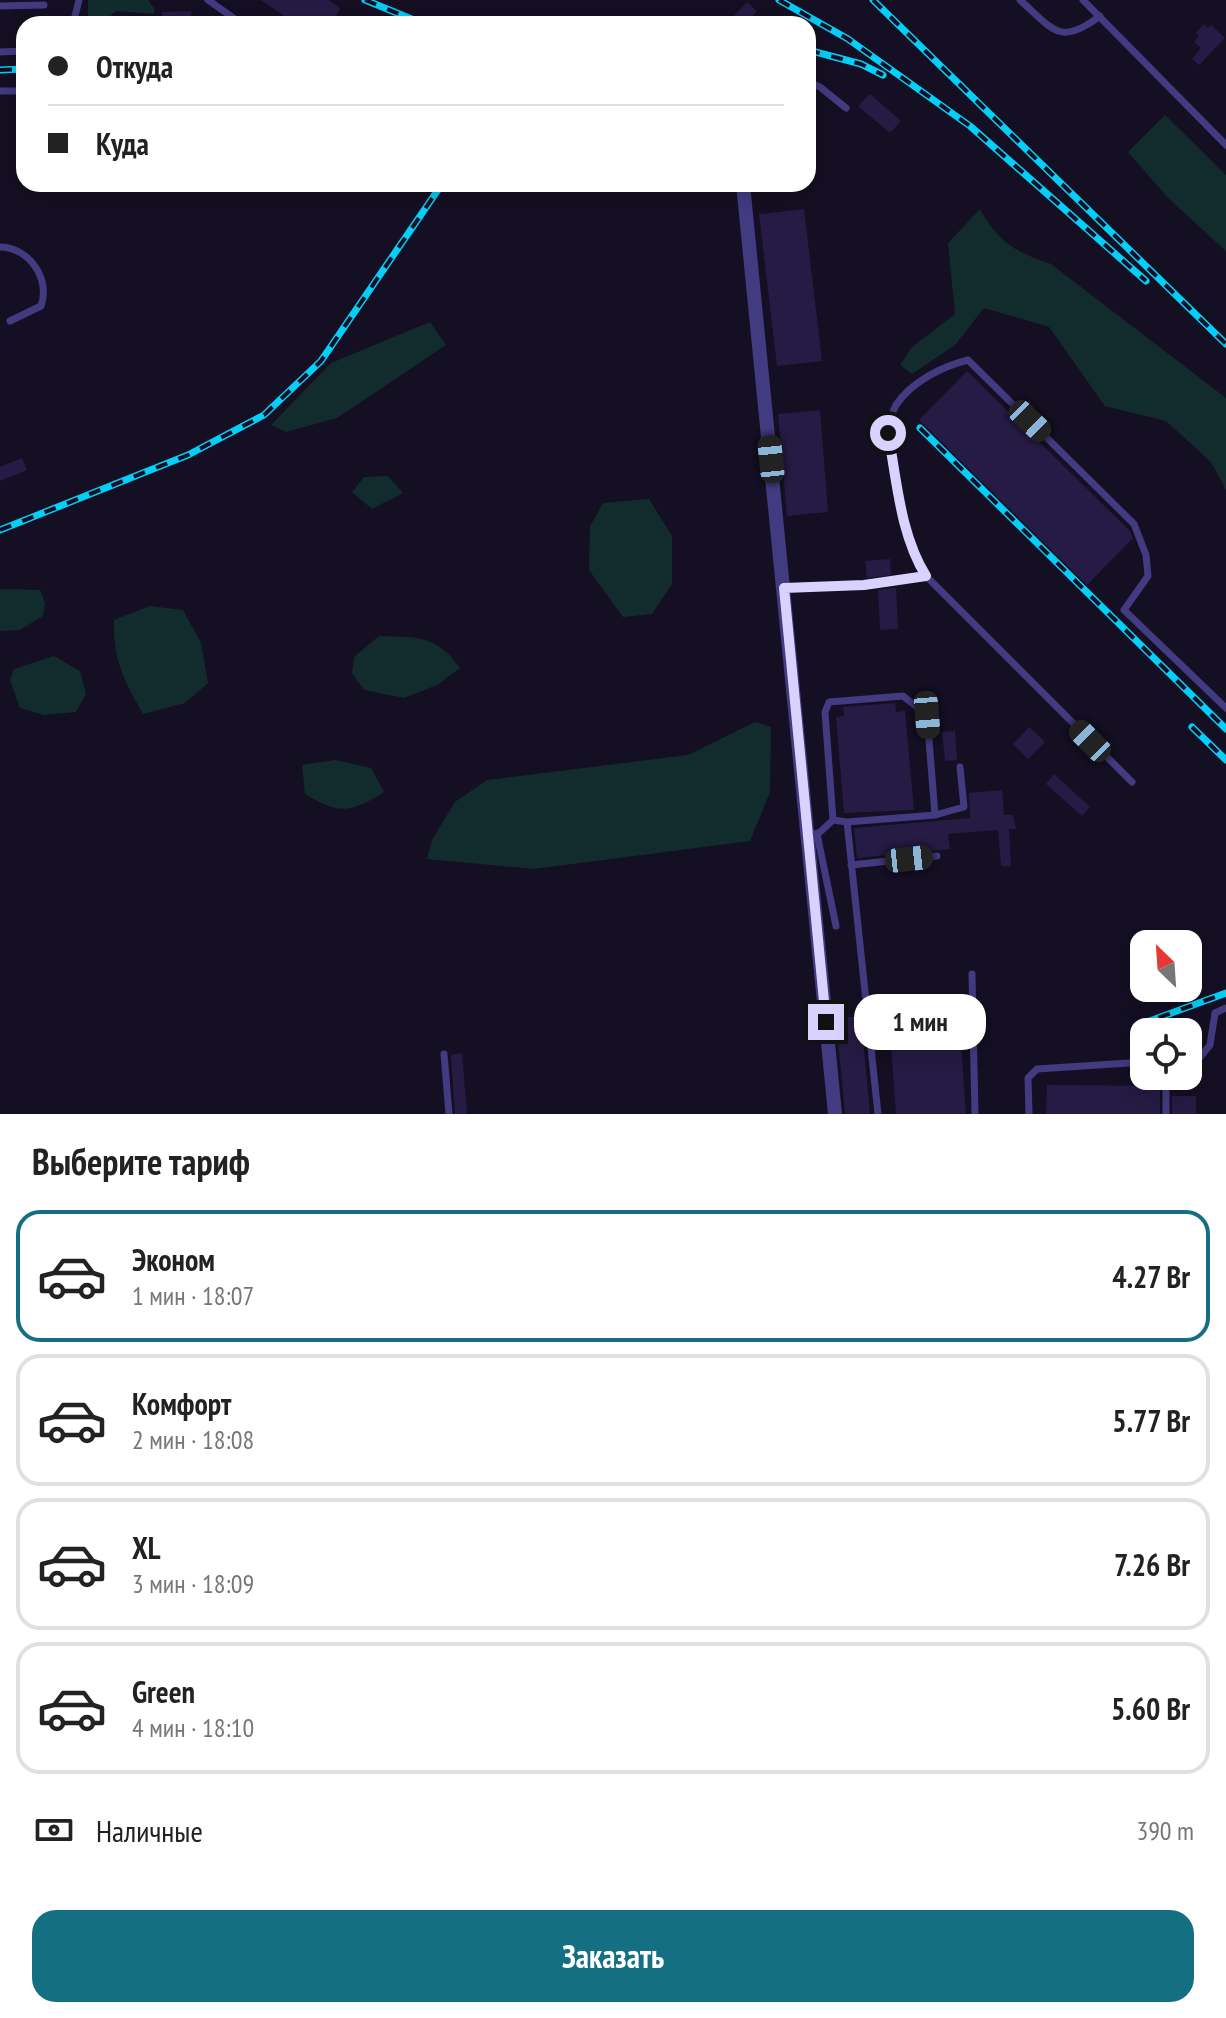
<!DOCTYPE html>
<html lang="ru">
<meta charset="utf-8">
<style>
:root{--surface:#fff;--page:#f2f2f2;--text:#222;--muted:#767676;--line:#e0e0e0;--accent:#156f82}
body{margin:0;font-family:"PT Sans Narrow",sans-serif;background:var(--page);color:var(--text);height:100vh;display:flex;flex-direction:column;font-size:30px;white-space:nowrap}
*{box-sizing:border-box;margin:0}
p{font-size:26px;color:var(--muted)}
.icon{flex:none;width:44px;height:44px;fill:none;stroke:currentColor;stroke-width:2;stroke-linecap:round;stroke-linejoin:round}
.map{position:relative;height:1114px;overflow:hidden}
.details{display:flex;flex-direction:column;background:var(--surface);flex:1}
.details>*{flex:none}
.hud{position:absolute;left:16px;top:16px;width:800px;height:176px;border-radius:24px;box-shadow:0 4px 20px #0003;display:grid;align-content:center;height:176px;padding:0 32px;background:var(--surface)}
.needle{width:52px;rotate:335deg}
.fabs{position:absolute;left:1130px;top:930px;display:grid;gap:16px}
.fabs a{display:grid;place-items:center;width:72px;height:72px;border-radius:16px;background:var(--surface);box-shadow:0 4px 20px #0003;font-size:40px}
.end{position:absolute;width:36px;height:36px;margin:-18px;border:10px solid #dad2fe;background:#111;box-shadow:0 0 0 4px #111}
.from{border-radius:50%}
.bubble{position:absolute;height:56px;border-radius:24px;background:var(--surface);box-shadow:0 4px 20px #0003;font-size:26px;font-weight:800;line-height:56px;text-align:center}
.car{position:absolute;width:24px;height:48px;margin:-24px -12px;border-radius:10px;box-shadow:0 0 6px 2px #0007;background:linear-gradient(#222 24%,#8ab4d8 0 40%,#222 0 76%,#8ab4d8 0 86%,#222 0)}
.hud b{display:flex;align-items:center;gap:28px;height:76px;font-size:30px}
.hud b+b{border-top:2px solid var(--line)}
.hud i{width:20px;height:20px;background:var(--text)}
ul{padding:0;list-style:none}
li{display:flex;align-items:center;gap:24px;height:132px;margin:0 16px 12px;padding:0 16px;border:4px solid var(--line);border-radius:24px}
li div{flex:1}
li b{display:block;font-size:30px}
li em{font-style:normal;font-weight:800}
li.selected{border-color:var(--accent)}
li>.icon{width:72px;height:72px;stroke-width:1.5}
h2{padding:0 32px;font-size:36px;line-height:96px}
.pay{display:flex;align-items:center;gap:20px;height:88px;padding:0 32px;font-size:30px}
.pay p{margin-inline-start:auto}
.cta{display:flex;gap:16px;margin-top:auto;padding:16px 32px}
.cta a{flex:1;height:92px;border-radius:24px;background:var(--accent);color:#fff;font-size:32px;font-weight:800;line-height:92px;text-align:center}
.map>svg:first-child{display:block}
.green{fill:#122c2d}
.building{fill:#261b44}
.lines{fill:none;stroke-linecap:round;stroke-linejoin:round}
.lane{stroke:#423b81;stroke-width:7}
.street{stroke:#423b81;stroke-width:14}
.rail-casing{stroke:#05cef7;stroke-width:7}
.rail{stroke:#140f23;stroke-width:4;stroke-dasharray:12;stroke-linecap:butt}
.route{stroke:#dad2fe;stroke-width:10}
</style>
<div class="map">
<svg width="1226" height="1114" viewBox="0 0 1226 1114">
<rect width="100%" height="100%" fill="#140f23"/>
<path class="green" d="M88 0H148L154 8V14L116 11 101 24H88Z
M1165 115 1226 175V251L1168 198 1128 152Z
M980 209C999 243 1015 252 1051 264L1226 398V490L1211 462 1166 421 1105 406 1049 327 984 308 955 345 912 374 900 365 912 347 955 314 948 243Z
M430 322 446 345 337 418 286 432 271 425 331 363Z
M388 476 403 493 372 509 352 492 364 477Z
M649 499 672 536V584L652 614 623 617 589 570 590 526 603 503Z
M0 589 40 590 45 603 43 616 20 630 0 631Z
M150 606 183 610 201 643 208 683 185 703 143 714C124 680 113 661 114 620Z
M379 636C415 637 438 635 460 668L437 685 404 698 364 690 352 673 354 657Z
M54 656 80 671 86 694 76 712 44 715 20 708 10 680 14 669Z
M755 722 771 727 770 792 750 841 534 869 427 859 432 840 455 802 487 780 688 755Z
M335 760 371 768 384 792C351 813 339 815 305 794L302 765Z"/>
<path class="building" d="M261 0H328L340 8 333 24H296Z
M747 2 757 11 745 24H726Z
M191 11 192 24H162V12Z
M1204 24 1208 28 1211 25 1225 38 1199 65 1192 59 1201 48 1194 42 1199 36 1196 33Z
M870 94 901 121 890 133 858 106Z
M804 209 822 361 777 366 759 214Z
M967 371 1129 530 1133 538 1087 585 919 420Z
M820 410 828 512 787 516 778 414Z
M22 458 27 470 0 481V467Z
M890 559 891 575 867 578 865 561Z
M892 588H896L898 629 880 630 878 590Z
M895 703 896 712 905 711 914 810 844 813 836 717 844 716 843 707Z
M1029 727 1045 742 1028 759 1013 744Z
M955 731 957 760 945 761 942 732Z
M1054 774 1090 807 1082 816 1046 784Z
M1002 790 1004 815H1013L1016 829H1009L1011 866H1001L998 830 948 834 950 849 857 858 854 828 970 818 969 793Z
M958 1004 966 1114H896L888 1009Z
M861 1016 870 1114H845L836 1018Z
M462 1053 467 1114H455L451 1055Z
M1047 1085 1160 1086V1114H1046Z
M1172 1096H1196V1114H1172Z"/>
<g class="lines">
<path class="lane" d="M208 0 242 24
M1020 0C1053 29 1059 47 1100 16
M1083 0 1226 145
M0 6 44 5
M73 24 79 0
M0 52 24 51
M808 82 820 87 846 108
M0 91H15
M0 247C28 247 51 278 41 306L10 321
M784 588 864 585 926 576
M1132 782 926 576C907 546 877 436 896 405 911 382 943 366 968 360L1134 524 1146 555 1148 576 1124 610 1226 708
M935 815 964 807 960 767
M833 820 825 712 829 702 903 696 927 715 935 815 847 822
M817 834 836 926
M808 837 820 832 833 820 847 822 878 1114
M851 865 937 856
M972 974 975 1114
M444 1054 449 1114
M1188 1072 1210 1045 1215 1013 1226 1008
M1166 1085 1181 1076
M1029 1114 1028 1078 1037 1069 1144 1062
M1166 1114V1076"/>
<path class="street" d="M743 184 835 1114"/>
<g class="rail-casing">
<path id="rail" d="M365 0 424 24
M779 0 848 39 970 126 1146 281
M873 0 1226 344
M808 50 861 64 883 75
M0 70 24 69
M920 428 1226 729
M0 530 188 455 264 415 321 361 442 184
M1192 727 1226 760
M1136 1026 1226 993"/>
</g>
<use href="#rail" class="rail"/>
</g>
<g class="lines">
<path class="route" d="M826 1022 784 588 864 585 926 576C900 534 897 481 888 433"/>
</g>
</svg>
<div class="fabs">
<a><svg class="needle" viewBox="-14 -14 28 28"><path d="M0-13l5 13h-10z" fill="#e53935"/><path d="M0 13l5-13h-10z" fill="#767676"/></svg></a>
<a><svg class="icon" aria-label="locate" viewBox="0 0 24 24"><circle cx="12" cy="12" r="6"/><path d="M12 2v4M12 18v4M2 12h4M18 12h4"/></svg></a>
</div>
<i class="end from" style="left:888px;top:433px"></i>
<i class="end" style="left:826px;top:1022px"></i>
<div class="bubble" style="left:854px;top:994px;width:132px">1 мин</div>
<i class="car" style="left:1030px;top:421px;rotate:134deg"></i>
<i class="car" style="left:771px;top:459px;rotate:354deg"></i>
<i class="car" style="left:927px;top:715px;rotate:175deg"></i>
<i class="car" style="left:1090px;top:741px;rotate:315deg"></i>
<i class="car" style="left:909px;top:859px;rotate:84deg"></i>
<div class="hud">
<b><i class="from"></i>Откуда</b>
<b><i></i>Куда</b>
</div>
</div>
<section class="details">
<h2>Выберите тариф</h2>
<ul>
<li class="selected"><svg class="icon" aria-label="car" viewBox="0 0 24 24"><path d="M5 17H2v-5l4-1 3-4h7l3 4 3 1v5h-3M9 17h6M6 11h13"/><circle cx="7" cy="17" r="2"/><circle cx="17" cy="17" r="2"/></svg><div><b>Эконом</b><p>1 мин · 18:07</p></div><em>4.27 Br</em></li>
<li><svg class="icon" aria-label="car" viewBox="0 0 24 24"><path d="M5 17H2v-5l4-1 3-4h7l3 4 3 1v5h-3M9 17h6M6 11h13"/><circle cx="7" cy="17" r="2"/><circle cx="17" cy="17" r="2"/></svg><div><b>Комфорт</b><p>2 мин · 18:08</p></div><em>5.77 Br</em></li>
<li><svg class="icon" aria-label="car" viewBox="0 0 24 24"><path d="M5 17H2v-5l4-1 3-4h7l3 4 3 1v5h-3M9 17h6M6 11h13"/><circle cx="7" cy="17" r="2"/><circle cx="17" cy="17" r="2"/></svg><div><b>XL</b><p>3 мин · 18:09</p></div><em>7.26 Br</em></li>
<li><svg class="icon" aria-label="car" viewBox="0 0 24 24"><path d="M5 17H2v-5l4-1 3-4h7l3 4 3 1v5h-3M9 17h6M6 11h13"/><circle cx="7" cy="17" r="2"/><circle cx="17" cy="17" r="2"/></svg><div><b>Green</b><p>4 мин · 18:10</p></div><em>5.60 Br</em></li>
</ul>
<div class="pay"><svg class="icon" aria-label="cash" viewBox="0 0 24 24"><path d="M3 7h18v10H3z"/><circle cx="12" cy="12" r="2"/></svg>Наличные<p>390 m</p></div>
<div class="cta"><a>Заказать</a></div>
</section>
